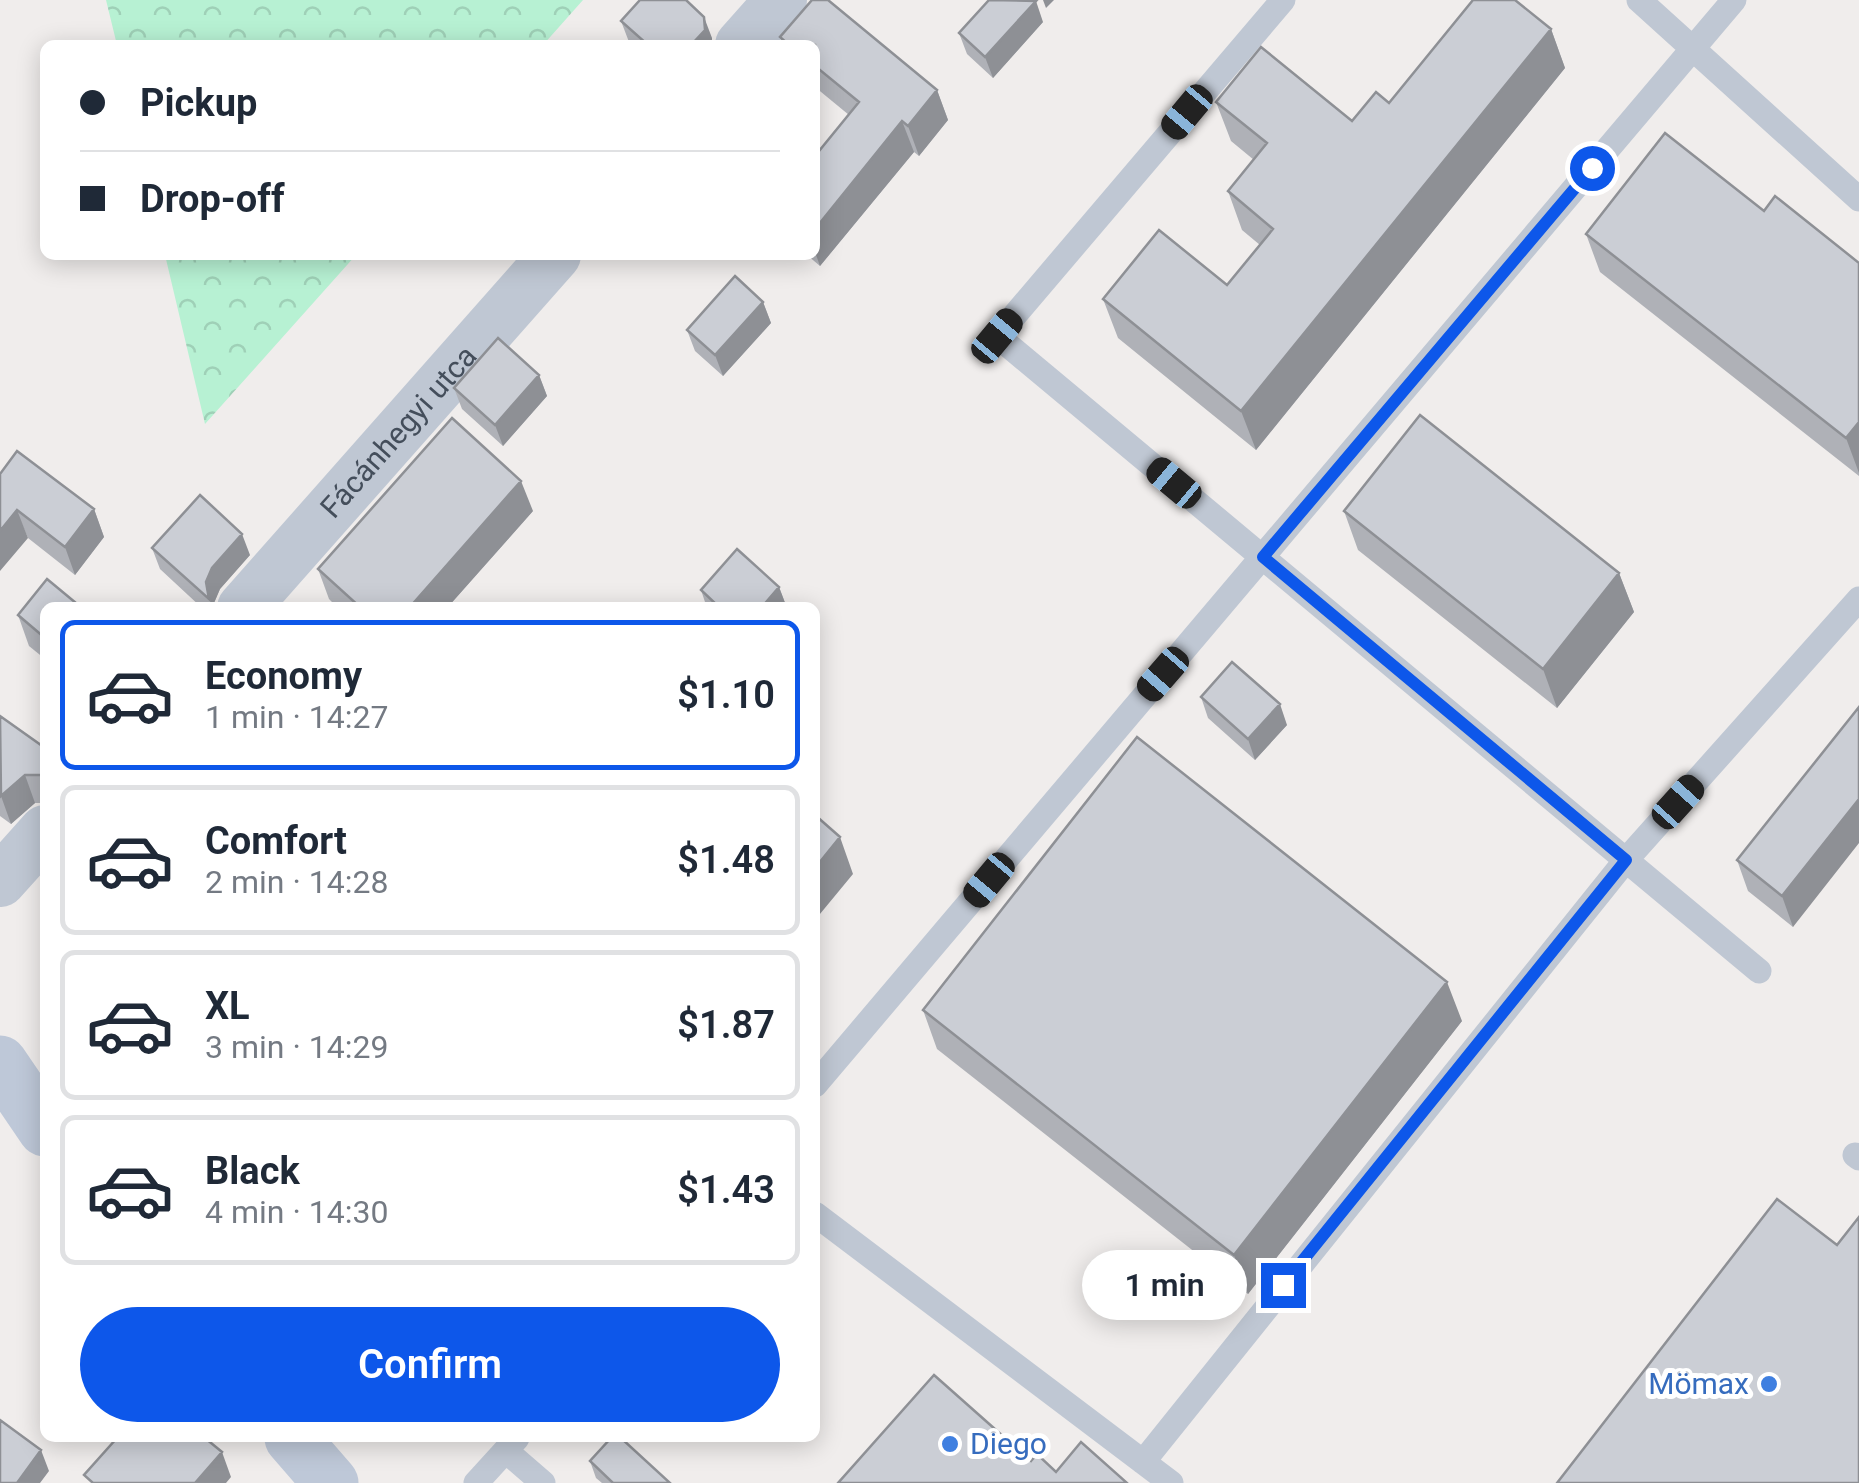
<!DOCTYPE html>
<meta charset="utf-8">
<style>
:root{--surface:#fff;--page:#f2f2f3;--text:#1f2937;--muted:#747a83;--line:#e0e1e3;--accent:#0d57ea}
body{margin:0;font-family:Roboto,sans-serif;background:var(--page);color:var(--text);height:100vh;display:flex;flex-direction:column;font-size:38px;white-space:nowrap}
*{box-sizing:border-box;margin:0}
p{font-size:32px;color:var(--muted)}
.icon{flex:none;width:55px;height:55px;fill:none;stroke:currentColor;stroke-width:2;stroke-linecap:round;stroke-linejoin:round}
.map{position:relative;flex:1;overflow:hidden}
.drawer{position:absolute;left:40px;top:602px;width:780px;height:840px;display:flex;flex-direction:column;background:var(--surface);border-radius:15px;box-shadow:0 5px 25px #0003}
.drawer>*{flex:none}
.hud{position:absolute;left:40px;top:40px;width:780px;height:220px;border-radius:15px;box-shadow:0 5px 25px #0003;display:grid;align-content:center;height:220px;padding:0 40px;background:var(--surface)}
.end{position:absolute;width:45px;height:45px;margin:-22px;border:12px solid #0d57ea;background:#fff;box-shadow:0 0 0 5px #fff}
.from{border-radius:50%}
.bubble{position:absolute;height:70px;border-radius:35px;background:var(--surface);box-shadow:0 5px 25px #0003;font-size:32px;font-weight:600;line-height:70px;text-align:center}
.car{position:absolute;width:30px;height:60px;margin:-30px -15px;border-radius:12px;box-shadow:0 0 8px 2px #0007;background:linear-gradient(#222 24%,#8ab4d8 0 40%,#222 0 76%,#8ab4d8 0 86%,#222 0)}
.hud b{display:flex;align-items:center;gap:35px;height:95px;font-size:38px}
.hud b+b{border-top:2px solid var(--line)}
.hud i{width:25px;height:25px;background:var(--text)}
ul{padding:18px 0 0;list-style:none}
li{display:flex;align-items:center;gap:30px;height:150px;margin:0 20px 15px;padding:0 20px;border:5px solid var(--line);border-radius:15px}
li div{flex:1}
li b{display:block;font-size:38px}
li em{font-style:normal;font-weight:600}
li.active{border-color:var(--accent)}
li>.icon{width:90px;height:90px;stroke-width:1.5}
.action{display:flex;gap:20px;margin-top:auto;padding:20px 40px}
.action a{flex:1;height:115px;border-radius:60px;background:var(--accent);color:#fff;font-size:40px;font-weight:600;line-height:115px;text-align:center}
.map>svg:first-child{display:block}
.forest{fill:url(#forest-crowns)}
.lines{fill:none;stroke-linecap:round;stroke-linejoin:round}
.lane{stroke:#bfc7d3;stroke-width:25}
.street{stroke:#bfc7d3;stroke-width:52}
.secondary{stroke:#bec8d8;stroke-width:55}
.wall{fill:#afb1b7}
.shaded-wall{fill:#8e9095}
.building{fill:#cbced5;stroke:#8e9095;stroke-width:2.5}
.route{stroke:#0d57ea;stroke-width:12}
.shop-dot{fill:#3f7fe0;stroke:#fff;stroke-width:4}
.labels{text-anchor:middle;stroke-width:10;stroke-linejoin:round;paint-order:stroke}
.street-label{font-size:30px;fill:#444e5b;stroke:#fff}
.shop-label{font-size:30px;fill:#366cbe;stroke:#fff;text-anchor:end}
</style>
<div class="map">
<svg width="1859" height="1483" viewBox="0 0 1859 1483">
<defs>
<pattern id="forest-crowns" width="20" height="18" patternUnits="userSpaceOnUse" patternTransform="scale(2.5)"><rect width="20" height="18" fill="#b7f1d3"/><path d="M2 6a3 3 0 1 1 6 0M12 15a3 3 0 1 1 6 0" fill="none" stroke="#9fd0b7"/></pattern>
</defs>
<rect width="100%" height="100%" fill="#f0edec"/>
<path class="forest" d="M106 0H583L543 45H117Z
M165 255H356L205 424Z"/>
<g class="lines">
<path class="lane" d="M1283 0 997 336 1759 971
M1639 0 1859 199
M815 1085 1734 0
M1855 1155 1859 1158
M815 1214 1171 1483
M506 1451 543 1483
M1143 1462 1626 860 1859 599
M476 1483 517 1438"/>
<g class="street">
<path d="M741 45 781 0"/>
<path id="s1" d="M243 608 555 255"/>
<path d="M0 881 45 831"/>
</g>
<path class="secondary" d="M0 1063 45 1129
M292 1438 331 1483"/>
</g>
<path class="wall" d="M812 0H828L937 90 948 120 919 156 914 152 820 266 807 255H815V156L849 115 815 87V45H783L780 37Z
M621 21 712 38V45H632L629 42Z
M1043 22 993 78 967 54 959 33Z
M1551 29 1565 68 1256 450 1118 338 1103 299 1227 285 1260 245 1242 230 1228 191 1254 160 1231 141 1216 102 1352 121Z
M1764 211 1859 263V476L1600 272 1586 234Z
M763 302 771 323 723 376 695 351 687 330Z
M539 375 547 396 503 446 462 409 454 388Z
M0 474 94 509 104 537 75 575 28 538Z
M533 511 447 608H338L329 599 318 569Z
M1344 511 1619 573 1634 612 1557 708 1358 550Z
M152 548 250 555 220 589 214 603V608H202L160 569Z
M779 587 787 608H707L701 590Z
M45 608V659L29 646 18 615Z
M1201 697 1287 725 1255 760 1208 718Z
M1859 707 1793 927 1748 891 1737 860Z
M0 716 45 748V803H35L11 824 0 816Z
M923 1010 1462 1021 1248 1294 937 1049Z
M590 1461 670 1483H602L596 1478Z"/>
<path class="shaded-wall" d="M1043 0H1054L1046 8Z
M1036 1 1043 22 993 78 985 57Z
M704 17 712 38V45H691Z
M1551 29 1565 68 1256 450 1241 411Z
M937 90 948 120 919 156 908 126Z
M902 121 914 152 820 266 815 252V229Z
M763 302 771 323 723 376 715 355Z
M539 375 547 396 503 446 495 425Z
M1859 422V473L1846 438Z
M521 481 533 511 447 608H409Z
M94 509 104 537 75 575 65 547Z
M17 510 28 538 0 571V531Z
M242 534 250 555 220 589 214 603V608H212L206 582 212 568Z
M1619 573 1634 612 1557 708 1543 669Z
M779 587 787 608H761Z
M1280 704 1287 725 1255 760 1248 739Z
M25 775 35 803 11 824 1 796Z
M1859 799V843L1793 927 1782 896Z
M840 837 853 874 815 920V868Z
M1447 982 1462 1021 1248 1294 1234 1255Z
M41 1450 49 1471 40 1483H17Z
M222 1452 231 1477 226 1483H195Z"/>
<path class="building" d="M640 0H686L704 17 705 30 691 45H648L621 21Z
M812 0H828L937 90 908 126 902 121 815 229V156L859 102 815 66V45H789L780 37Z
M989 0 1036 1 985 57 959 33Z
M1473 0H1515L1551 29 1241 411 1103 299 1159 230 1227 285 1273 229 1228 191 1267 143 1216 102 1261 47 1352 121 1376 92 1389 103Z
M1665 133 1764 211 1775 196 1859 263V422L1846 438 1586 234Z
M735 276 763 302 715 355 687 330Z
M498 338 539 375 495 425 454 388Z
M1420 415 1619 573 1543 669 1344 511Z
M452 418 521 481 409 608H361L318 569Z
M17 451 94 509 65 547 17 510 0 531V474Z
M200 495 242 534 212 568 206 582 209 599 152 548Z
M737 549 779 587 761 608H720L701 590Z
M47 579 82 608H45V638L18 615Z
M1232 662 1280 704 1248 739 1201 697Z
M1859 707V799L1782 896 1737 860Z
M0 716 45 748V772L43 775H25L1 796Z
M1137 737 1447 982 1234 1255 923 1010Z
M815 815 840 837 815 868Z
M1777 1199 1837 1245 1859 1217V1483H1557Z
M934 1375 1031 1461 1037 1454 1056 1472 1081 1442 1127 1483H838Z
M0 1420 41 1450 17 1483H0Z
M117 1438H205L222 1452 195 1483H93L84 1475Z
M611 1438H621L670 1483H613L590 1461Z"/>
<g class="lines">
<path class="route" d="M1283 1285 1626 860 1263 557 1592 168"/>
</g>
<g class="shop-dot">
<circle cx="1769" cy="1384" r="10"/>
<circle cx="950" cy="1444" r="10"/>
</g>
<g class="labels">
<g class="street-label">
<text dy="10" stroke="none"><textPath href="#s1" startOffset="235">Fácánhegyi utca</textPath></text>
</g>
<g class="shop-label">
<text x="1749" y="1394">Mömax</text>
<text x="970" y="1454" text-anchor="start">Diego</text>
</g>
</g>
</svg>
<i class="end from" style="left:1592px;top:168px"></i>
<i class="end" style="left:1283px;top:1285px"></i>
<div class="bubble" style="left:1082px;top:1250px;width:165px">1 min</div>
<i class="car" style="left:1187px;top:112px;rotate:220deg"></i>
<i class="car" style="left:997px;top:336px;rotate:40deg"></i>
<i class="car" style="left:1174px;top:483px;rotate:310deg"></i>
<i class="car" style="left:1163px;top:674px;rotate:221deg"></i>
<i class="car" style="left:1678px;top:802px;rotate:42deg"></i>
<i class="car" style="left:989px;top:880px;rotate:220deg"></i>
<div class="hud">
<b><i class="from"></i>Pickup</b>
<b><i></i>Drop-off</b>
</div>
<section class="drawer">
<ul>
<li class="active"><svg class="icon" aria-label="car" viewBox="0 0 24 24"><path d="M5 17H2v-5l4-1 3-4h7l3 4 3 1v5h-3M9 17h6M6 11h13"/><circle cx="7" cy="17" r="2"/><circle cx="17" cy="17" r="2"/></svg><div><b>Economy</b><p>1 min · 14:27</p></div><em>$1.10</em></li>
<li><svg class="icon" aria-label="car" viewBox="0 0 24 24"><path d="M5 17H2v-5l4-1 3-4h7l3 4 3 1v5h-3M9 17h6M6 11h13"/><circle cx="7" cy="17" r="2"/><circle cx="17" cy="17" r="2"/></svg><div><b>Comfort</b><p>2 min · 14:28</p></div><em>$1.48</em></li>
<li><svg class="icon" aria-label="car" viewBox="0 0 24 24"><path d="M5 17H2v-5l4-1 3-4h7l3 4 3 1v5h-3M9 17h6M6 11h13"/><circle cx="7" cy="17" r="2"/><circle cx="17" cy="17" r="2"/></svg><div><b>XL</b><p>3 min · 14:29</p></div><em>$1.87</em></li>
<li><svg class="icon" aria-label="car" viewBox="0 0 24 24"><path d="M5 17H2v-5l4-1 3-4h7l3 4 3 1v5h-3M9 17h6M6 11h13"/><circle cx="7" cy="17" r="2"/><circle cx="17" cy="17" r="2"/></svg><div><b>Black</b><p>4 min · 14:30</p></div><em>$1.43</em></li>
</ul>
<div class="action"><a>Confirm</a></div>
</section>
</div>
